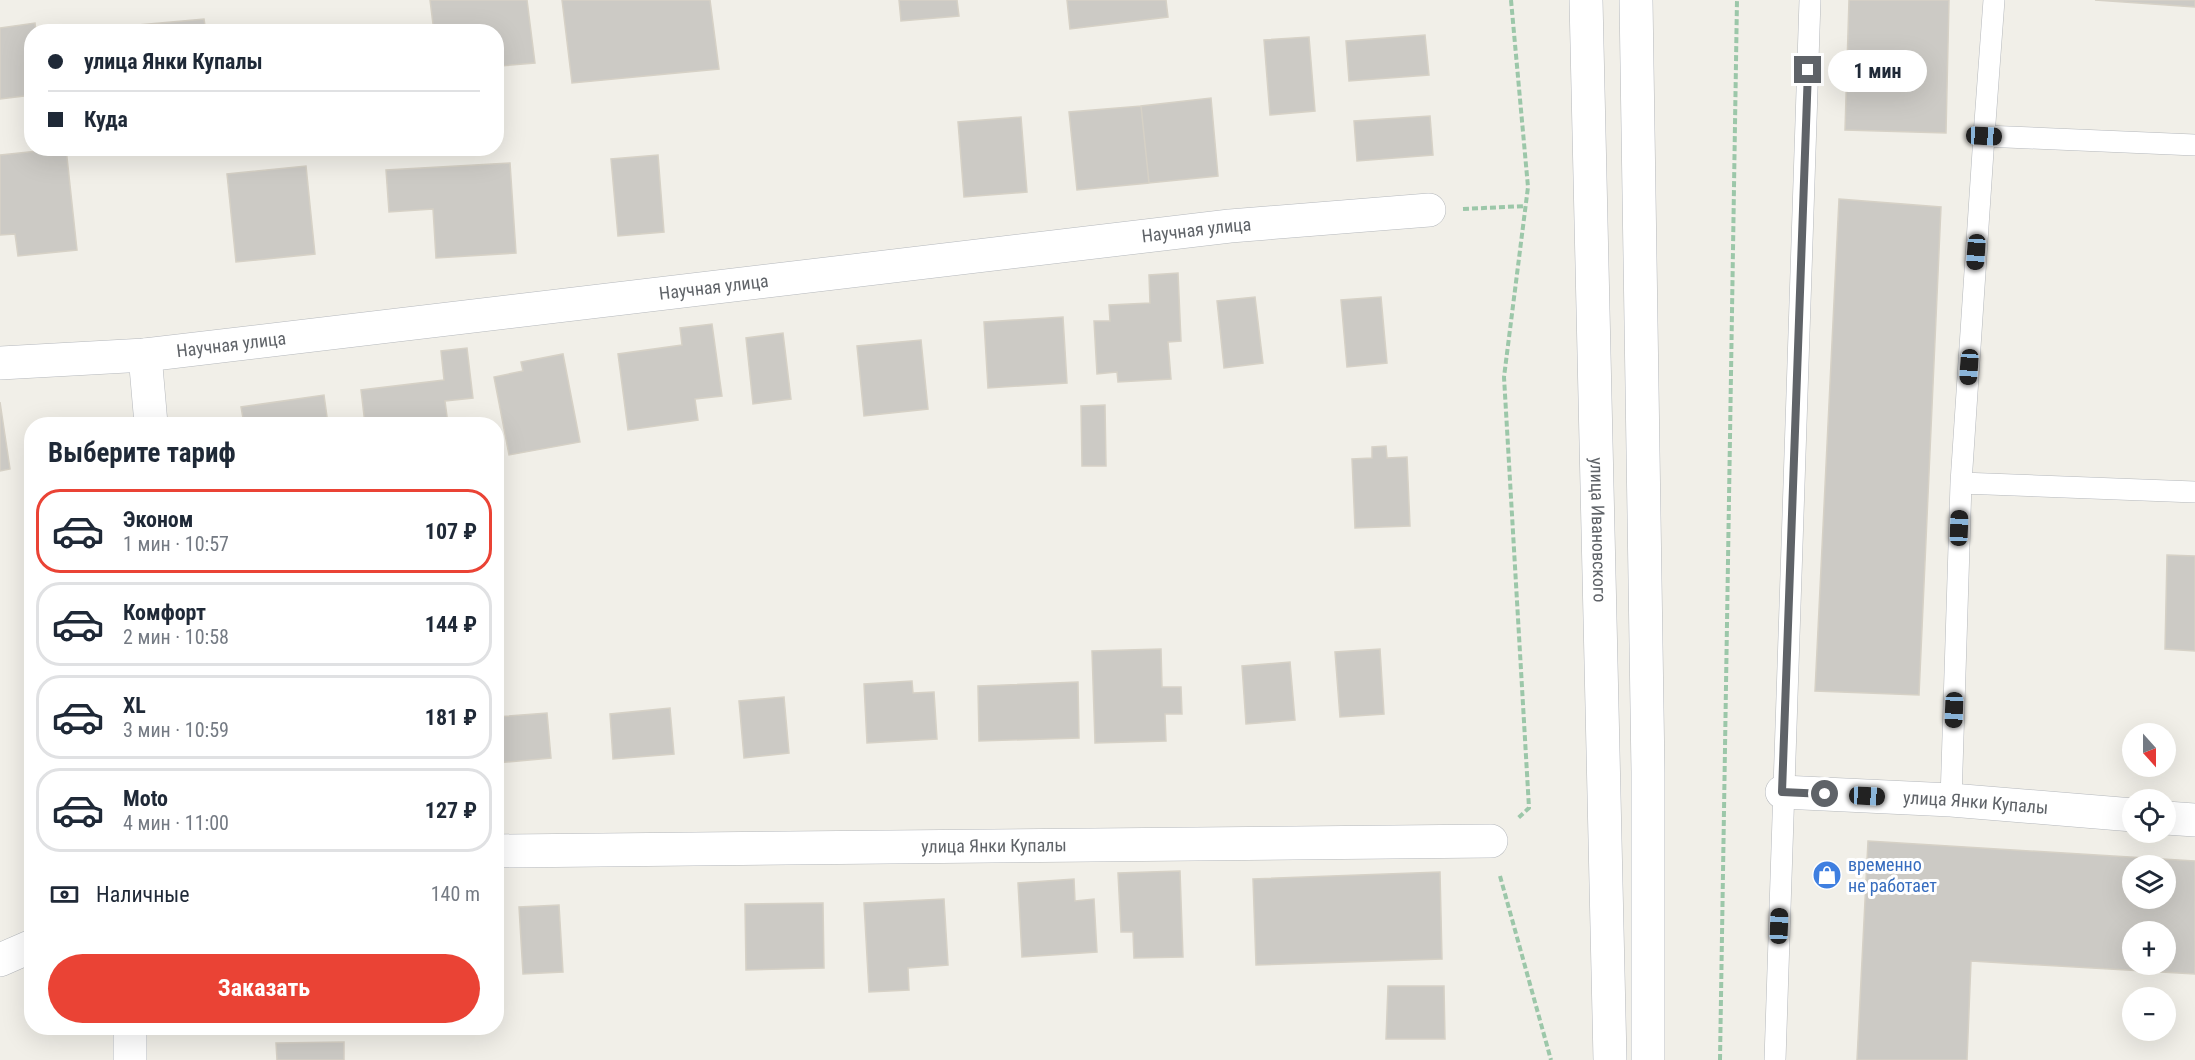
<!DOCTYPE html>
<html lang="ru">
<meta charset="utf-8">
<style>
:root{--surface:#fff;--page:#f6f6f7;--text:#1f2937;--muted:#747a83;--line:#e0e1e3;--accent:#ea4335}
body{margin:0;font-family:"Roboto Condensed",sans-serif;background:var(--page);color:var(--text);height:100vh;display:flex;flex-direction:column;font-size:22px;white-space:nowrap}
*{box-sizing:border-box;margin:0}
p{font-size:20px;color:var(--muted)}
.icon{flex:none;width:33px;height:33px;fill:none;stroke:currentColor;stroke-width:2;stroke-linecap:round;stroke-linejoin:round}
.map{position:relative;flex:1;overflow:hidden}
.side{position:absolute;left:24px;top:417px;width:480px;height:618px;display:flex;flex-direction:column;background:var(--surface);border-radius:24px;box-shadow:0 6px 24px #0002}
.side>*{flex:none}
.top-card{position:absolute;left:24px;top:24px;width:480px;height:132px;border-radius:24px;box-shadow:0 6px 24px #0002;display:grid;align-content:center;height:132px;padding:0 24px;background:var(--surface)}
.needle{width:39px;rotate:159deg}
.fabs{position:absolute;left:2122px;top:723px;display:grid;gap:12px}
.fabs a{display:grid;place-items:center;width:54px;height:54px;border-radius:50%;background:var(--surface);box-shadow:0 6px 24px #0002;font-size:30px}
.end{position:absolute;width:27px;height:27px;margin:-14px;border:8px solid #5f6368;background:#fff;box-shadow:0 0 0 3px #fff}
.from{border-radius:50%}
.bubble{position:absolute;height:42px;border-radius:21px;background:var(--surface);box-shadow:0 6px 24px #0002;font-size:20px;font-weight:700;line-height:42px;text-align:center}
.car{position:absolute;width:18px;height:36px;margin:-18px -9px;border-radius:8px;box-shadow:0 0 4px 2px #0007;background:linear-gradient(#222 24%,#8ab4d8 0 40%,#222 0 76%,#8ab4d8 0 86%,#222 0)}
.top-card b{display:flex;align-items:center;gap:21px;height:57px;font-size:22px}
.top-card b+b{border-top:2px solid var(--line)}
.top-card i{width:15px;height:15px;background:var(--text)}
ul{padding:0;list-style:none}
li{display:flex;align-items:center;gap:18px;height:84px;margin:0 12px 9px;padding:0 12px;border:3px solid var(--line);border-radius:24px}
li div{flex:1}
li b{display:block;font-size:22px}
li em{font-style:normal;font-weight:700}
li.selected{border-color:var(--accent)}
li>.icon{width:54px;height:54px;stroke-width:1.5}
h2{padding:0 24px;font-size:27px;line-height:72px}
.pay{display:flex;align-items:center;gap:15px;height:66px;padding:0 24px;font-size:22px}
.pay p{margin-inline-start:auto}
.action{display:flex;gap:12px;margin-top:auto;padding:12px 24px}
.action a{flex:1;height:69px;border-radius:36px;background:var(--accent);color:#fff;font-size:24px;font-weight:700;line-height:69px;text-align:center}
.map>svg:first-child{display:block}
.building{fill:#cccac5;stroke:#d6d1c6;stroke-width:1.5;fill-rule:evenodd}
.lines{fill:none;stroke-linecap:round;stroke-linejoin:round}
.service-casing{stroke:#b5b8bc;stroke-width:22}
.minor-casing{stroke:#b5b8bc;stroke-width:34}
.tertiary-casing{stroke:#b5b8bc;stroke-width:34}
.path{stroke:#9cc7a9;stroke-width:4;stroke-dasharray:6 3;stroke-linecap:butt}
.service{stroke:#fff;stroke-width:21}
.minor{stroke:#fff;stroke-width:33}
.tertiary{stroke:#fff;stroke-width:33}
.route{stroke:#5f6368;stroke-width:8}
.labels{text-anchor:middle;stroke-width:6;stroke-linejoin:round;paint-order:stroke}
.street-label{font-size:18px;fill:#5f6368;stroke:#fff}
.shop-label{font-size:18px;fill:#366cbe;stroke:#fff;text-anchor:start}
</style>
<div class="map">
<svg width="2195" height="1060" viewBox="0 0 2195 1060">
<rect width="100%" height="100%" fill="#f1efe8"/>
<path class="building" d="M430 0H527L535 63 500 66 496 32H434Z
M562 0H710L719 69 572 83Z
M899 0H957L959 16 901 21Z
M1067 0H1166L1168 17 1070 29Z
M1849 0H1949L1946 133 1845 130Z
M2095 0H2195V7Z
M204 19 206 32H127V26Z
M35 23 36 32H32V95L0 99V28Z
M1425 35 1429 75 1349 81 1346 41Z
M1309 37 1315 111 1270 115 1264 40Z
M1211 98 1218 176 1149 183 1141 106Z
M1141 106 1149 183 1077 190 1069 112Z
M1430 116 1433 155 1357 161 1354 121Z
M1021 117 1027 192 964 197 958 122Z
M66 148 77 250 18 256 15 234 0 235V155Z
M658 155 664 232 618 236 611 159Z
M510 163 516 253 436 258 433 209 389 212 386 170Z
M306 166 315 254 236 262 227 174Z
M1839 199 1941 207 1919 695 1815 691Z
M1178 273 1181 341 1168 342 1171 379 1118 382 1117 372 1097 374 1094 321H1110L1109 305 1150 303 1149 275Z
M1255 297 1263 363 1224 368 1217 301Z
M1381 297 1387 363 1347 367 1341 300Z
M1063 317 1067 383 988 388 984 322Z
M712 324 722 396 695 399 698 420 628 430 618 354 682 345 680 328Z
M783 333 791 399 753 404 746 338Z
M921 340 928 409 864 416 857 346Z
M467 348 473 398 445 401 448 424H365L361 390 444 380 441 351Z
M563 354 580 442 509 455 494 377 523 371 521 362Z
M324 395 328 424H244L241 407Z
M0 402 10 469 0 471Z
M1105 405 1106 466H1082L1081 406Z
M1386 446 1387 458 1407 457 1410 526 1355 528 1352 459 1372 458V447Z
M2167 555 2195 556V651L2165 649Z
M1161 649 1162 687H1181L1182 714H1165L1166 741 1095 743 1092 651Z
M1380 649 1384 714 1340 717 1335 652Z
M1290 662 1295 720 1246 724 1242 666Z
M912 681 913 693 934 692 937 739 867 743 864 684Z
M1078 682 1079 738 979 741 978 686Z
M784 697 789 753 744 758 739 701Z
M670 708 674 754 613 759 610 714Z
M547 713 551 758 496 763V717Z
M1868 841 2195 861V974L1971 961 1967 1060H1857ZM2133 866H2166V898H2133ZM2133 932H2166V964H2133Z
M1180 871 1183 957 1134 958 1133 932H1121L1118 873Z
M1440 872 1442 959 1256 965 1253 879Z
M1074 879 1075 901 1094 899 1097 952 1022 957 1018 883Z
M944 899 948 965 908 968 909 990 869 992 864 903Z
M823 903 824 968 746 970 745 904Z
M559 905 563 972 523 974 519 907Z
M1388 986H1444L1445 1039H1386Z
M344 1042V1060H277L276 1043Z"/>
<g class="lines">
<g class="service-casing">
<path id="service" d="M1984 136 1994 0
M1961 483 2195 492
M1951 800 1961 483 1984 136 2195 145
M1775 1060 1810 0"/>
</g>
<g class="minor-casing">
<g id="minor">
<path d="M145 355 151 424"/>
<path id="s1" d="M0 363 145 355 1230 226 1429 210"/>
<path id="s2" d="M1782 792 1951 800 2133 815"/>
<path d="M2166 818 2195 820"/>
<path id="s3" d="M496 851 1491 841"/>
<path d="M0 960 32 946"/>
<path d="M130 1028V1060"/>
</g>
</g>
<g class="tertiary-casing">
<g id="tertiary">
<path id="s4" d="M1586 0 1610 1060"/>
<path d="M1636 0 1648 772V1060"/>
</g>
</g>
<path class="path" d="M1511 0 1528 187 1504 377 1529 808 1517 819
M1463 209 1526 206
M1500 876 1551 1060
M1720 1060 1737 0"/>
<use href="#service" class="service"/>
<use href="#minor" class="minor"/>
<use href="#tertiary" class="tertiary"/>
</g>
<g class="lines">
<path class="route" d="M1808 70 1782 792 1825 794"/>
</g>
<defs>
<g id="shop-disc" transform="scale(1.5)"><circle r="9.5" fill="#3f7fe0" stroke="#fff"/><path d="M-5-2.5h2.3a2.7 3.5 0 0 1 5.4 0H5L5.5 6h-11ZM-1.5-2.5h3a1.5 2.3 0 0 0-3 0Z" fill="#fff"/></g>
</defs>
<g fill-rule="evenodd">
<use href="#shop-disc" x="1827" y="875"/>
</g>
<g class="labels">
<g class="street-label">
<text dy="6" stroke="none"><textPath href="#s1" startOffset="1204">Научная улица</textPath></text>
<text dy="6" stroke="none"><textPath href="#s1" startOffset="718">Научная улица</textPath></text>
<text dy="6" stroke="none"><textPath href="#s1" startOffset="232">Научная улица</textPath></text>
<text dy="6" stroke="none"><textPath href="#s4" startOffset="530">улица Ивановского</textPath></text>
<text dy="6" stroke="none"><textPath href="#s2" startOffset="194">улица Янки Купалы</textPath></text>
<text dy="6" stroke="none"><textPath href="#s3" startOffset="498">улица Янки Купалы</textPath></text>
</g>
<g class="shop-label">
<text x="1848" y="871">временно<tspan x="1848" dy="21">не работает</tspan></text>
</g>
</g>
</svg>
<div class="fabs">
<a><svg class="needle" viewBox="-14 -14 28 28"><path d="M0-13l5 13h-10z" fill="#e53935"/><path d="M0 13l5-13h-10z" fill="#747a83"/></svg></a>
<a><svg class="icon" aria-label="locate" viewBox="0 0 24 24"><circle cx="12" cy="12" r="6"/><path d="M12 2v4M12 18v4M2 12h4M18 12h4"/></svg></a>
<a><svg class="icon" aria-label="layers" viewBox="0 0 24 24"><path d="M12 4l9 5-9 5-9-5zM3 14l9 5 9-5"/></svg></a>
<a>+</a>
<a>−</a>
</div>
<i class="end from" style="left:1825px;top:794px"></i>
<i class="end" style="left:1808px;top:70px"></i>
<div class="bubble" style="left:1828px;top:50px;width:99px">1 мин</div>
<i class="car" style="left:1984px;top:136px;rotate:93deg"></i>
<i class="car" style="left:1976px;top:252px;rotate:184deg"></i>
<i class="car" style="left:1969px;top:367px;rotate:184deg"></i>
<i class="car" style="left:1959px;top:528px;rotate:2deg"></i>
<i class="car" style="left:1954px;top:710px;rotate:182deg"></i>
<i class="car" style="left:1867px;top:796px;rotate:93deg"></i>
<i class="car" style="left:1779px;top:926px;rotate:2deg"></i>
<div class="top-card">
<b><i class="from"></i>улица Янки Купалы</b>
<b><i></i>Куда</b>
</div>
<section class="side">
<h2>Выберите тариф</h2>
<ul>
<li class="selected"><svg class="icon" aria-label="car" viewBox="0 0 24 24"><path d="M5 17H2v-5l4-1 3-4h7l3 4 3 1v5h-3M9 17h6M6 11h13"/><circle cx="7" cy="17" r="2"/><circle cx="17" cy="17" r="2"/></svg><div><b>Эконом</b><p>1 мин · 10:57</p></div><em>107 ₽</em></li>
<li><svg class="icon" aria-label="car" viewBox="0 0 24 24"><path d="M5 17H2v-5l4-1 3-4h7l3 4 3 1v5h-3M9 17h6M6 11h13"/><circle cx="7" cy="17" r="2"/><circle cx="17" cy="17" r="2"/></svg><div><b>Комфорт</b><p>2 мин · 10:58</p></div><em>144 ₽</em></li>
<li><svg class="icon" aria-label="car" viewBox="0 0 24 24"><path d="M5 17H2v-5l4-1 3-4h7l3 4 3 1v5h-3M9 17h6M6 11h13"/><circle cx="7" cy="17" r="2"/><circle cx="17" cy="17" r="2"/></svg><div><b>XL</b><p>3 мин · 10:59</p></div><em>181 ₽</em></li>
<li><svg class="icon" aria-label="car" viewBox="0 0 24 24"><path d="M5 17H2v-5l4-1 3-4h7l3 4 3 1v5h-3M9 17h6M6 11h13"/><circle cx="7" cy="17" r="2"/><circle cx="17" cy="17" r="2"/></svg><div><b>Moto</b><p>4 мин · 11:00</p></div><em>127 ₽</em></li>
</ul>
<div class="pay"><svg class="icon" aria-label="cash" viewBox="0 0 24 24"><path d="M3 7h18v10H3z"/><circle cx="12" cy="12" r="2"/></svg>Наличные<p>140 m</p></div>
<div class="action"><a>Заказать</a></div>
</section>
</div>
